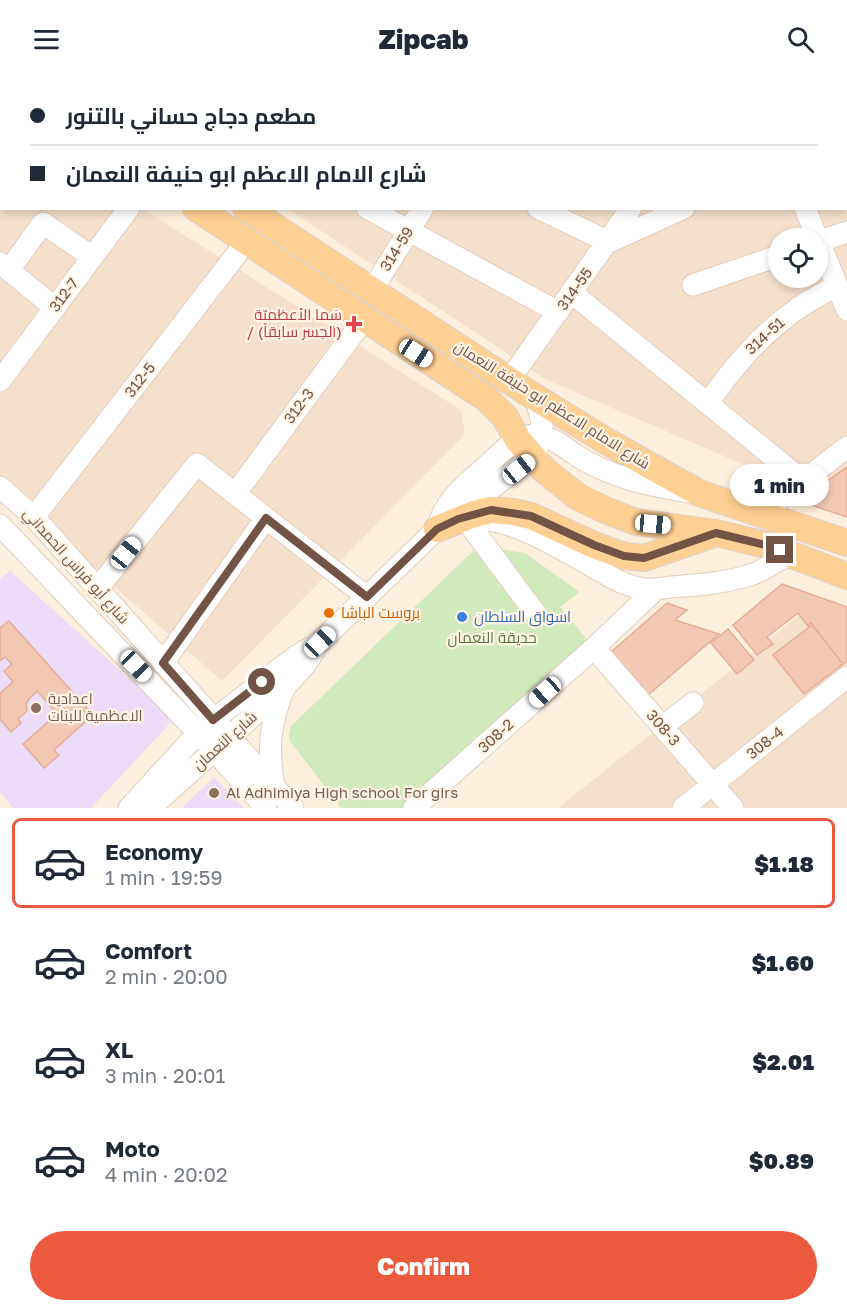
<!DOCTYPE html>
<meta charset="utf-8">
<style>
:root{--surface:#fff;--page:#f2f2f3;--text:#1f2937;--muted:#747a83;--line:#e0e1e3;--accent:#ec5a3d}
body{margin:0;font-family:"Golos Text",Cairo,sans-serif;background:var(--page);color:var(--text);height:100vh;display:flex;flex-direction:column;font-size:22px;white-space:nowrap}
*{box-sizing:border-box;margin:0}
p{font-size:20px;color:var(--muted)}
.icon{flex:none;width:33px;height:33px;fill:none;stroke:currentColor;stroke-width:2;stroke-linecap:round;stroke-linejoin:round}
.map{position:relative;height:730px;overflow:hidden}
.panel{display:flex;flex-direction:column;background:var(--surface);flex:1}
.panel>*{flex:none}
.banner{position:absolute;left:0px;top:0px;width:848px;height:132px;box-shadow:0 3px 9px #0003;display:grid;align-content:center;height:132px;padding:0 30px;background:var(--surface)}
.fabs{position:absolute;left:768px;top:150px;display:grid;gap:12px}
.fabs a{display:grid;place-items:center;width:60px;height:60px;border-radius:50%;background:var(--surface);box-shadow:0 3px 9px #0003;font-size:30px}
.end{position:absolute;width:27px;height:27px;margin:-14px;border:8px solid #735345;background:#fff;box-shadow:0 0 0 3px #fff}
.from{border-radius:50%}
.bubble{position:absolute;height:42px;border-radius:21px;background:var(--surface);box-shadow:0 3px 9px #0003;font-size:20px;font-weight:800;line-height:42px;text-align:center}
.car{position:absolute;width:18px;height:36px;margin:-18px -9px;border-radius:8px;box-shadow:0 0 4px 2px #0007;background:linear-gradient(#fff 24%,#345 0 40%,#fff 0 76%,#345 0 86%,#fff 0)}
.banner b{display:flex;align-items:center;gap:21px;height:57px;font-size:22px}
.banner b+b{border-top:2px solid var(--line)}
.banner i{width:15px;height:15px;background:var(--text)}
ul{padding:10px 0 0;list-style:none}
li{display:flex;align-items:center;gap:18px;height:90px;margin:0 12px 9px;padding:0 18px;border:3px solid transparent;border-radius:9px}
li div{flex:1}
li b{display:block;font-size:22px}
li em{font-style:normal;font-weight:800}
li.active{border-color:var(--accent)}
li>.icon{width:54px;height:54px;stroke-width:1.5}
.button{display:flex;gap:12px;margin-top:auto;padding:12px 30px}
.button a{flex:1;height:69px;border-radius:36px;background:var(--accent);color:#fff;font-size:24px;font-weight:800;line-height:69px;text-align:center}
header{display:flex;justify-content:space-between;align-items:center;height:78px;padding:0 30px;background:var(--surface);font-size:27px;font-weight:800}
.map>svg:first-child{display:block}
.residential{fill:#f5e0cc;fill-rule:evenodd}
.education{fill:#ecdbf9}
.green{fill:#d1eabc}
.building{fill:#f3c9b4;stroke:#e6ae94;stroke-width:1.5}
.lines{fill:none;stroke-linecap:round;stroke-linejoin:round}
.minor-casing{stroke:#e3ccbd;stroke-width:23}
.major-casing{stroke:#dbd2cf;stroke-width:28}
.minor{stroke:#fff;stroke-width:21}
.major{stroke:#ffd093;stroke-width:26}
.route{stroke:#735345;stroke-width:8}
.health-dot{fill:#e0444e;stroke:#fff3e4;stroke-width:2}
.food-dot{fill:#e8710a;stroke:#fff3e4;stroke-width:2}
.shop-dot{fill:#3f7fe0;stroke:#fff3e4;stroke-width:2}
.education-dot{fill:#8d6e63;stroke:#fff3e4;stroke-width:2}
.labels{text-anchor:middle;stroke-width:4.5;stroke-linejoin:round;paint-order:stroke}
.street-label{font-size:15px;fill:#735345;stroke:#fff3e4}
.health-label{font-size:15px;fill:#be3a42;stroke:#fff3e4;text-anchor:end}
.food-label{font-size:15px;fill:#c56008;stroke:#fff3e4;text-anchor:start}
.shop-label{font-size:15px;fill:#366cbe;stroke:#fff3e4;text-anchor:start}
.park-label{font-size:15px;fill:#53793d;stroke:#fff3e4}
.education-label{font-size:15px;fill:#785e54;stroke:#fff3e4;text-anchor:start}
</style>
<header><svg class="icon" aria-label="menu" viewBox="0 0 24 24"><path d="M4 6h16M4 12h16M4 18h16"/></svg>Zipcab<svg class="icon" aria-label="search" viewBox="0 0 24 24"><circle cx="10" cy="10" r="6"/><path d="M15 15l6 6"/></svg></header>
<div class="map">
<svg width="847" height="730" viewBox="0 0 847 730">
<rect width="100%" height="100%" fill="#fdefdd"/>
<path class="residential" d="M92 0H847V431L547 302 288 131 846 130V2ZM778 160H818V200H778Z
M0 37 2 130 143 131 461 332 465 356 222 603 11 418 0 428Z
M815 525 847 535V730H558Z"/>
<path class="education" d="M10 493 174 641 91 730H13L0 714V501Z
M214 699 244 730H182Z"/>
<path class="green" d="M499 471 525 475 580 514 560 529 594 570 408 730H341L290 663 289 658 291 648 473 473Z"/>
<path class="building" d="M847 389V439L805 425 804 420Z
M782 506 847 529V583L843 586 811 545 808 548 798 535 767 559 773 566 757 577 733 547Z
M667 525 687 532 675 542 719 556 648 617 611 574Z
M9 543 93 637 54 672 59 677 44 690 23 666 57 636 37 613 29 621 26 626 27 633 18 641 21 645 11 654 0 641V615L13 604 4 593 12 586 5 579 0 583V550Z
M812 547 843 586 804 616 773 577Z
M728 551 754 582 737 596 711 565Z"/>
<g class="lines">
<g class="minor-casing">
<path id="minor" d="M182 0 185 2
M420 0 421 2
M511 0 512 2
M690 0 692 2
M751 0 752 2
M213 2 214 0
M333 2 334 0
M725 2 726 0
M0 28 2 26
M367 130 558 234
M538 130 609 164 684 130
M805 130 817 160
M818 161 847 232
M818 164 847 154
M0 185 55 230
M9 192 43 145 92 179
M693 207 778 178
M372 212 423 130
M572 215 803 403
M517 291 631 130
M0 303 129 130
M708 325C733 289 760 257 797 231 809 222 824 215 837 207
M0 409 34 439 293 730
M235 416 364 241
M760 436 847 369
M34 439 246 164
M464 439 536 536
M477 440C518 444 554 467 590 487 607 497 624 508 644 511 653 512 662 510 671 509 698 507 727 505 753 496 769 491 775 480 794 478
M439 445C447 422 463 408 481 393 496 380 513 359 533 357 548 356 563 368 574 376 609 399 650 408 690 414
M0 447 198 655 266 730
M97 511 197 386 367 519
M594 570 733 730
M163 585 266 440
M662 649 693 625
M274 709C268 672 269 648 283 613
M129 730 198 655 213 642 295 579 320 564 437 451 533 379C546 359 544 338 533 318
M150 730 284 610 305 587 314 573
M414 730 594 570 656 511
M683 730 847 599"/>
</g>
<g class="major-casing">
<path id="major" d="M46 0 49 2
M0 2 2 3
M196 130 487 321 505 339 518 362 543 391 578 419 605 432 636 444 716 455 766 467 847 498
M246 130 533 318 606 363 699 415 847 465
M437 451 474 436 491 432 514 434 531 438 594 467 624 478 644 480 714 456"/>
</g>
<use href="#minor" class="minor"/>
<use href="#major" class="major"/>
</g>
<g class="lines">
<path class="route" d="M262 604 213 642 163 585 266 440 367 519 437 451 458 441 491 432 531 438 594 467 624 478 644 480 716 455 766 467 780 472"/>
</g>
<path class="health-dot" d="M351 237h6v6h6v6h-6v6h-6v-6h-6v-6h6z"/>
<circle class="food-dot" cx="329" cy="535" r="6"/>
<circle class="shop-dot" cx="462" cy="539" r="6"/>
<g class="education-dot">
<circle cx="36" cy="630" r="6"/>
<circle cx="214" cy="715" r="6"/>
</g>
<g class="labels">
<g class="street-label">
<text transform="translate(397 171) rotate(-58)" y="5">314-59</text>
<text transform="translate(575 211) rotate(-54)" y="5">314-55</text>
<text transform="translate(64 217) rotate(-53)" y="5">312-7</text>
<text transform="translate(765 258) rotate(-42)" y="5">314-51</text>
<text transform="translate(140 302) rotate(-52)" y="5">312-5</text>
<text transform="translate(552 327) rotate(32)" y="5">شارع الامام الاعظم ابو حنيفة النعمان</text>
<text transform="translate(299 328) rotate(-54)" y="5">312-3</text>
<text transform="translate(76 488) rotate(48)" y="5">شارع أبو فراس الحمداني</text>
<text transform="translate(663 650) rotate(49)" y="5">308-3</text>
<text transform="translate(496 658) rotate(-42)" y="5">308-2</text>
<text transform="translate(225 663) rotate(-42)" y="5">شارع النعمان</text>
<text transform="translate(765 665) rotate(-39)" y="5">308-4</text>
</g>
<g class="health-label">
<text x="342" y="242">سَما الأعظميّة<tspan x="342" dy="17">/ (الجسر سابقاً)</tspan></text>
</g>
<g class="food-label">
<text x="341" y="540">بروست الباشا</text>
</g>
<g class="shop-label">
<text x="474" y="544">اسواق السلطان</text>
</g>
<g class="park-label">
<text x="492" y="565">حديقة النعمان</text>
</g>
<g class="education-label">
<text x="48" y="626">اعدادية<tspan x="48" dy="17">الاعظمية للبنات</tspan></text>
<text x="226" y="720">Al Adhimiya High school For girs</text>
</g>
</g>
</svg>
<div class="fabs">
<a><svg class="icon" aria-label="locate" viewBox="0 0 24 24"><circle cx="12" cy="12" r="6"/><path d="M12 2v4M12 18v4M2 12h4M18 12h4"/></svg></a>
</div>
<i class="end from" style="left:262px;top:604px"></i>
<i class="end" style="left:780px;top:472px"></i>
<div class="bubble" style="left:730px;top:386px;width:99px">1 min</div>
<i class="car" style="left:416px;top:275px;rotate:123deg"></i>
<i class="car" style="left:519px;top:391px;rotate:51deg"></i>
<i class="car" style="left:653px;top:446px;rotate:95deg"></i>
<i class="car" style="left:126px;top:475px;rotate:39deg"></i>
<i class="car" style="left:320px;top:564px;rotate:46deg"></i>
<i class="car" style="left:136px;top:588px;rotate:136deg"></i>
<i class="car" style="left:545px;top:614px;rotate:228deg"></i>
<div class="banner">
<b><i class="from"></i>مطعم دجاج حساني بالتنور</b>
<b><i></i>شارع الامام الاعظم ابو حنيفة النعمان</b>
</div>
</div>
<section class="panel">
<ul>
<li class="active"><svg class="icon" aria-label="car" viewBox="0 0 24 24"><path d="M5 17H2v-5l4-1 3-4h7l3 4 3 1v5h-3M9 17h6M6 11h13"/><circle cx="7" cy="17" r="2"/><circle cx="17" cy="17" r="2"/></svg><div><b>Economy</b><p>1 min · 19:59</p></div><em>$1.18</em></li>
<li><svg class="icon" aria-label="car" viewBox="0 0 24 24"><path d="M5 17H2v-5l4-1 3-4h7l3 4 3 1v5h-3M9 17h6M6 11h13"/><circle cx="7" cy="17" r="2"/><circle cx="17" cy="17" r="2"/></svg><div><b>Comfort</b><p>2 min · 20:00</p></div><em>$1.60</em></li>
<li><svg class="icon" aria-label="car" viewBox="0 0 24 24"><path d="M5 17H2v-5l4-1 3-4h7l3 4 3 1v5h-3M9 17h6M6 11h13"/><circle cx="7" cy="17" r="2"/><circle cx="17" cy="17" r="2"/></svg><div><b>XL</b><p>3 min · 20:01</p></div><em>$2.01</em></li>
<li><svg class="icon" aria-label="car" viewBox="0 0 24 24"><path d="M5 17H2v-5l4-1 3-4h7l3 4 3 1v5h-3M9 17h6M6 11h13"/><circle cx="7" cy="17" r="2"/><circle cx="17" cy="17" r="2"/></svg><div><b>Moto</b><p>4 min · 20:02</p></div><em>$0.89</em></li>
</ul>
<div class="button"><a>Confirm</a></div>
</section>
